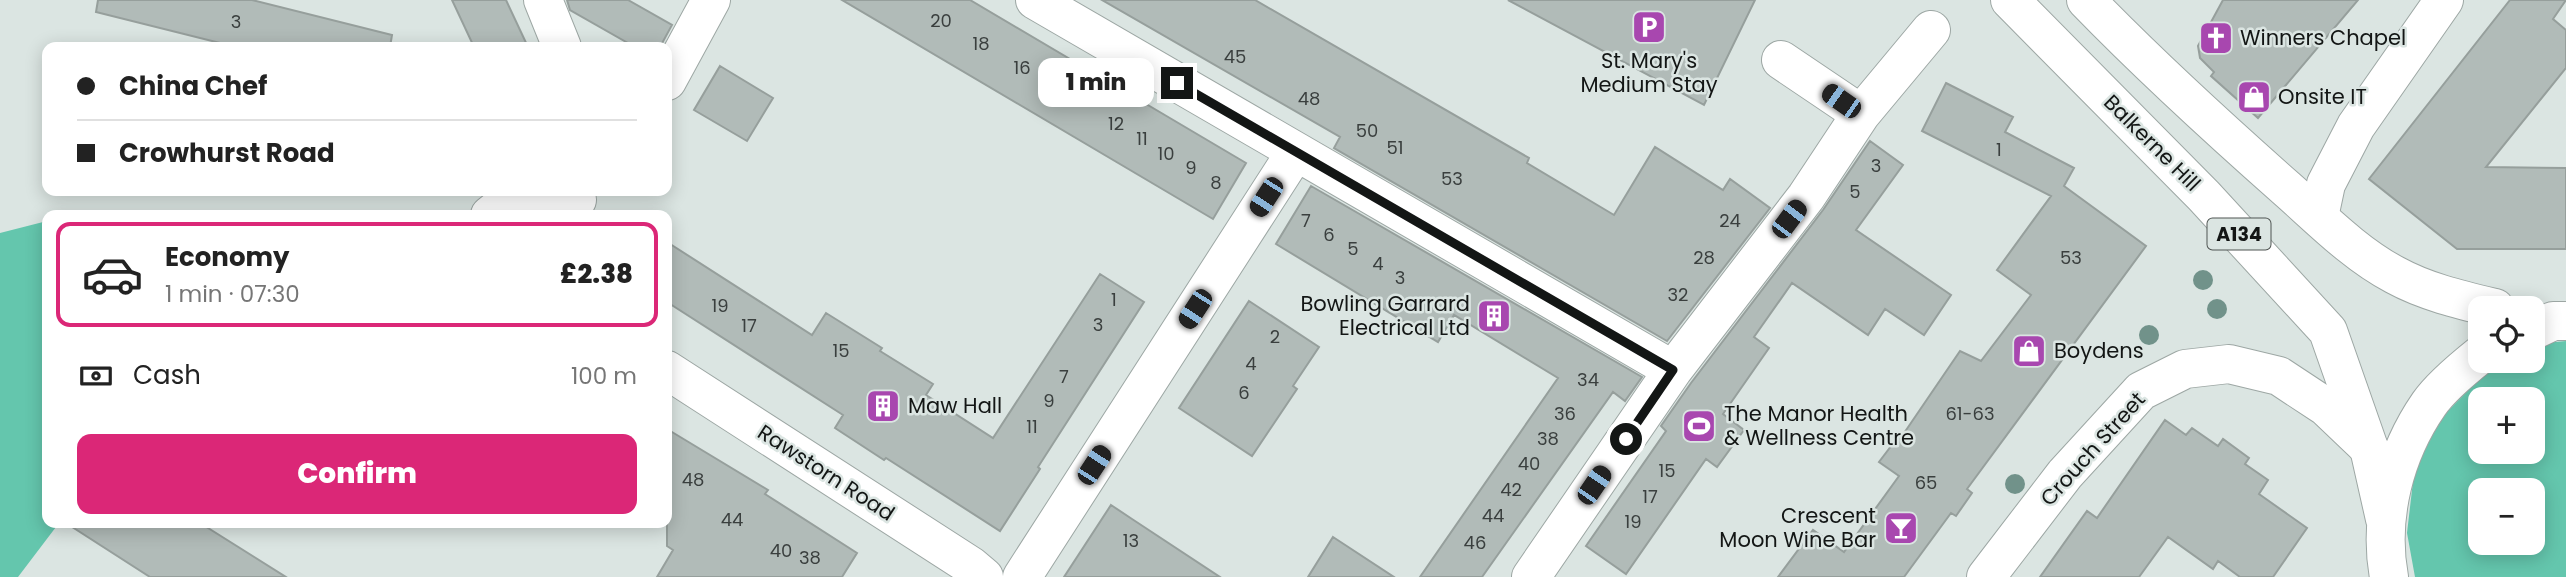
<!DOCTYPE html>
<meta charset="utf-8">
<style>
:root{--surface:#fff;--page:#f6f6f6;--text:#222;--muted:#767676;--line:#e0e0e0;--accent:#db2777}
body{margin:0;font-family:Poppins,sans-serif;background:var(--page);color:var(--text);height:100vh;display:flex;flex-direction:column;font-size:26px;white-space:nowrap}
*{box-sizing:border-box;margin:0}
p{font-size:23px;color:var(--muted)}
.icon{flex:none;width:38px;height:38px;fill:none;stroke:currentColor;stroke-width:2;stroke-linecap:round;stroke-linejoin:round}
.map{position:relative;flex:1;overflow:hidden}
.panel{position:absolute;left:42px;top:210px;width:630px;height:318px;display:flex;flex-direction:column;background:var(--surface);border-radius:14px;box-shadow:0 4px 18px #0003}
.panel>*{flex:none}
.hud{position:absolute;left:42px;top:42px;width:630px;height:154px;border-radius:14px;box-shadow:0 4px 18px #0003;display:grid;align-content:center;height:154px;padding:0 35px;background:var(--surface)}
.buttons{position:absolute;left:2468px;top:296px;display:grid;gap:14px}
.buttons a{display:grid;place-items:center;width:77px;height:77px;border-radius:14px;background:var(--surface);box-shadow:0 4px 18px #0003;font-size:35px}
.end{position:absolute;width:32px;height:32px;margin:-16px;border:9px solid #131615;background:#fff;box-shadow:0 0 0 4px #fff}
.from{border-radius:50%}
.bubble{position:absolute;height:49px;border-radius:14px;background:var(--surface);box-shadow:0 4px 18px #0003;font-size:23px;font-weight:800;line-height:49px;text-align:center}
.car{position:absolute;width:21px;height:42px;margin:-21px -10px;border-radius:9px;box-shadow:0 0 5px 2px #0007;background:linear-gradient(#222 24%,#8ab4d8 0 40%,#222 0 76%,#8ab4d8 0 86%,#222 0)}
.hud b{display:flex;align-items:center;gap:24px;height:66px;font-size:26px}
.hud b+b{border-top:2px solid var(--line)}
.hud i{width:18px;height:18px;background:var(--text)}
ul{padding:12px 0 0;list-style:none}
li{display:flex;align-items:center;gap:21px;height:105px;margin:0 14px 10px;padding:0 21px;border:4px solid transparent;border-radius:14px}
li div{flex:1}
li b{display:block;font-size:26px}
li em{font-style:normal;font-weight:800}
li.current{border-color:var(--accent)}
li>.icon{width:63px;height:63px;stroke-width:1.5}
.pay{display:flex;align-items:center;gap:18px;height:77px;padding:0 35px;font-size:26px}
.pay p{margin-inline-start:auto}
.button{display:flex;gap:14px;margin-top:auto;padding:14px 35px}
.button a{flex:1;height:80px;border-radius:14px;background:var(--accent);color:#fff;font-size:28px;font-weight:800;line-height:80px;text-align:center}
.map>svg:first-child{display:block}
.green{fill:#64c6ad;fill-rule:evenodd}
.building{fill:#b1bbb8;stroke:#969f9c;stroke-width:2}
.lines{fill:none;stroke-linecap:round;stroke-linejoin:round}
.street-casing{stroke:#9da7a4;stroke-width:40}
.primary-casing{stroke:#9da7a4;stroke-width:40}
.street{stroke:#fff;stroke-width:38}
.primary{stroke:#fff;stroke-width:38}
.tree{fill:#71928a}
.route{stroke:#131615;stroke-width:9}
.labels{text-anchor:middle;stroke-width:5;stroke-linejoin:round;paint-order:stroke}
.number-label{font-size:18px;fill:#3a3f3e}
.shield{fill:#dbe5e2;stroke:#4f5452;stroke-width:2}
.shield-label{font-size:19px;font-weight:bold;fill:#131615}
.poi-label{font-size:21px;fill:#131615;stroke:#dbe5e2;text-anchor:start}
.street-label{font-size:21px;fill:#131615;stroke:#dbe5e2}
</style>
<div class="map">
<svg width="2566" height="577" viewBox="0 0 2566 577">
<rect width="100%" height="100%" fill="#dbe5e2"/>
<path class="green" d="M47 221V523H59L18 577H0V233Z
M2566 341V577H2415L2407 533 2414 473 2440 419 2486 372 2509 361 2532 360V349L2545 343ZM2480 399H2532V452H2480ZM2480 490H2532V542H2480Z"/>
<path class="building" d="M98 0H252L392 35 390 47H236L96 12Z
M452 0H506L528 47H474Z
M567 0H628L672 25 660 47H635L570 10Z
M842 0H970L1246 163 1213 219Z
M1102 0H1255L1529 158 1527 163 1614 215 1655 147 1723 190 1730 179 1770 208 1667 341 1334 148 1340 137Z
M1508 0H1755L1704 105Z
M2223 0H2358L2258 118 2211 76 2214 72 2200 58 2198 46Z
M2510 0H2566L2553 19 2566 30V68L2486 167 2566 168V249H2457L2369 179Z
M720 66 773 98 747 141 694 110Z
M1946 83 2013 117 2005 132 2074 168 2064 186 2146 246 1967 489 1972 493 1956 516 1951 513 1904 577H1778L1813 530 1844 552 1899 476 1879 462 1898 437 1900 439 1960 351 1981 361 2031 295 1997 270 2051 196 1922 131Z
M1870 141 1903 165 1856 230 1951 295 1924 335 1885 309 1868 335 1792 283 1754 337 1769 348 1723 414 1744 430 1717 467 1706 459 1626 574 1586 546 1666 431 1661 426 1691 383 1823 210Z
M1311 186 1642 377 1625 401 1613 392 1482 577H1420L1558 378 1454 315 1438 342 1276 244Z
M667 242 812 335 826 313 882 348 880 351 933 384 926 395 993 438 1100 274 1144 302 1038 467 1040 469 1000 531 886 458 884 460 835 428 843 415 667 302Z
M1249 301 1319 347 1293 386 1297 389 1252 456 1179 408Z
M2165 420 2186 435 2192 428 2218 446 2223 439 2249 458 2245 464 2268 480 2259 494 2307 528 2273 577H2240L2218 561 2213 569 2168 537 2139 577H2040L2087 511 2097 518Z
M667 429 768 490 765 494 857 553 842 577H657L673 550 667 546Z
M1111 505 1132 519 1220 577H1064Z
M66 523H200L286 577H150Z
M1333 537 1394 577H1308Z"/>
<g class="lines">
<g class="street-casing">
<path id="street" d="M543 0 562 47
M1035 0 1673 370
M1781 60 1861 114
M667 81 711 0
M490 215 505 203 577 200
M2319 217 2326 184 2356 126 2444 0
M667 370 971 566 984 577
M1022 577 1295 153
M1531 577 1673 370 1806 197 1861 114 1931 30
M1986 577 2065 474 2141 391 2185 369 2229 364 2279 376 2326 407 2369 448"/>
</g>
<g class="primary-casing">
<path id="primary" d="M2010 0 2204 196 2328 331 2369 448 2385 519
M2086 0C2150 66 2218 128 2287 189 2321 219 2355 254 2395 275 2426 292 2461 300 2495 308
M2532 331 2553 321H2566
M2389 577C2378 517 2395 453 2429 404 2440 388 2465 367 2480 355"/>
</g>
<use href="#street" class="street"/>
<use href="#primary" class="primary"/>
</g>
<g class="tree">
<circle cx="2203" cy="280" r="10"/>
<circle cx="2217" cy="309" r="10"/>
<circle cx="2149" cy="335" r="10"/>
<circle cx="2015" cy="484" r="10"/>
</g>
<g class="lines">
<path class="route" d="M1177 83 1673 370 1626 439"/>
</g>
<defs>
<g id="parking-square" transform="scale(1.75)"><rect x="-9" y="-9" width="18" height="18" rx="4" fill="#a847af" stroke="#dbe5e2"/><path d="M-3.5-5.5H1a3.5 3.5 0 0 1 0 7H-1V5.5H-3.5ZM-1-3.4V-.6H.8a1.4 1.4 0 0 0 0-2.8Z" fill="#fff"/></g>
<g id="church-square" transform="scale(1.75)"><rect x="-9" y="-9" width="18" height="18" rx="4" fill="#a847af" stroke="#dbe5e2"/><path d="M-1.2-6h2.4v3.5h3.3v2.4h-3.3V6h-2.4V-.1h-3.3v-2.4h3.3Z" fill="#fff"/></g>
<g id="shop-square" transform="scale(1.75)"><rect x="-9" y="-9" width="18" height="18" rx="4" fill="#a847af" stroke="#dbe5e2"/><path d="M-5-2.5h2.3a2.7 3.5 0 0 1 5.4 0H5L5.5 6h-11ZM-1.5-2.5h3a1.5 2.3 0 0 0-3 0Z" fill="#fff"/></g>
<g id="building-square" transform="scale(1.75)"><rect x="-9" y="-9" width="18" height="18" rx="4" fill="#a847af" stroke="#dbe5e2"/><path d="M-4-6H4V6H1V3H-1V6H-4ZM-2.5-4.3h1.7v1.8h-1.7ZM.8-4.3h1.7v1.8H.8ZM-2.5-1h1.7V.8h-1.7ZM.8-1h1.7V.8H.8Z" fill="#fff"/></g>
<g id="stadium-square" transform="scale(1.75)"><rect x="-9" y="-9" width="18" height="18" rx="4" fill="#a847af" stroke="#dbe5e2"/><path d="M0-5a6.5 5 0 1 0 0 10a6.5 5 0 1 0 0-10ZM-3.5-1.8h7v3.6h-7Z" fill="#fff"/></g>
<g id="bar-square" transform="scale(1.75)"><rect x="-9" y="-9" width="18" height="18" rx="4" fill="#a847af" stroke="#dbe5e2"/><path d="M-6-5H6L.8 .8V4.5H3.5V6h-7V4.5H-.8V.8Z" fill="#fff"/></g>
</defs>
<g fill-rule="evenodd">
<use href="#parking-square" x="1649" y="27"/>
<use href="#church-square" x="2216" y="38"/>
<use href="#shop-square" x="2254" y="97"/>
<use href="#building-square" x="1494" y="316"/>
<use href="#shop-square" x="2029" y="351"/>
<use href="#building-square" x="883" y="406"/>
<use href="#stadium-square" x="1699" y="426"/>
<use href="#bar-square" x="1901" y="528"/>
</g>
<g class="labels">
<g class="number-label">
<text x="941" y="27">20</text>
<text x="236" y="28">3</text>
<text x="981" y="50">18</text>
<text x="1235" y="63">45</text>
<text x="1022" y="74">16</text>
<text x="1309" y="105">48</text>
<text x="1116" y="130">12</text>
<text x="1367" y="137">50</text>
<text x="1142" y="145">11</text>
<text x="1395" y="154">51</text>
<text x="1999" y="156">1</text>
<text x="1166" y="160">10</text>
<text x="1876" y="172">3</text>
<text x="1191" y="174">9</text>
<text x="1452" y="185">53</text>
<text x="1216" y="189">8</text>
<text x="1855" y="198">5</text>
<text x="1306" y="227">7</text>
<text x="1730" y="227">24</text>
<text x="1329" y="241">6</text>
<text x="1353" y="255">5</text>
<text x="1704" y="264">28</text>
<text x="2071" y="264">53</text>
<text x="1378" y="270">4</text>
<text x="1400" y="284">3</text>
<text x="1678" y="301">32</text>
<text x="1114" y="306">1</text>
<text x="720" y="312">19</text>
<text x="1098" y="331">3</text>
<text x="749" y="332">17</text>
<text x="1275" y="343">2</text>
<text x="841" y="357">15</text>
<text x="1251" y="370">4</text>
<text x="1064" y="383">7</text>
<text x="1588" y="386">34</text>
<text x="1244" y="399">6</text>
<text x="1049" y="407">9</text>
<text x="1565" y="420">36</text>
<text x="1970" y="420">61-63</text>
<text x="1032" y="433">11</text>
<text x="1548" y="445">38</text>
<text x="1529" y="470">40</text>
<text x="1667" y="477">15</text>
<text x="693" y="486">48</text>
<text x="1926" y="489">65</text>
<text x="1511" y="496">42</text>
<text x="1650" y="503">17</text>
<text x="1493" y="522">44</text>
<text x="732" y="526">44</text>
<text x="1633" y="528">19</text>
<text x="1131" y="547">13</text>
<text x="1475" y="549">46</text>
<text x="781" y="557">40</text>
<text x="810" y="564">38</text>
</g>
<rect class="shield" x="2207.5" y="218.5" width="63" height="31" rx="5"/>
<g class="shield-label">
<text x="2239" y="241">A134</text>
</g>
<g class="poi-label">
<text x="2240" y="45">Winners Chapel</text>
<text x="1649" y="68" text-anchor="middle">St. Mary's<tspan x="1649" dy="24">Medium Stay</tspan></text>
<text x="2278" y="104">Onsite IT</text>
<text x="1470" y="311" text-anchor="end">Bowling Garrard<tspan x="1470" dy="24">Electrical Ltd</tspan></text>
<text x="2054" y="358">Boydens</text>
<text x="908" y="413">Maw Hall</text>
<text x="1724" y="421">The Manor Health<tspan x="1724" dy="24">&amp; Wellness Centre</tspan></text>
<text x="1876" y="523" text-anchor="end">Crescent<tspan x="1876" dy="24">Moon Wine Bar</tspan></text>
</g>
<g class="street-label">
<text transform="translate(2152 143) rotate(45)" y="7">Balkerne Hill</text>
<text transform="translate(2093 449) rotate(-48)" y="7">Crouch Street</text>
<text transform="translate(826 473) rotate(33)" y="7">Rawstorn Road</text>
</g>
</g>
</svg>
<div class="buttons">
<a><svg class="icon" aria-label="locate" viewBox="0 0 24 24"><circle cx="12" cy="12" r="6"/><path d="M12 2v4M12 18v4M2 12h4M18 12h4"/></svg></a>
<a>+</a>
<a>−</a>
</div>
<i class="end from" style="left:1626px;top:439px"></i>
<i class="end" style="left:1177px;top:83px"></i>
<div class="bubble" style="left:1038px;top:58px;width:116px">1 min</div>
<i class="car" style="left:1841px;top:101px;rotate:305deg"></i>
<i class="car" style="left:1266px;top:197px;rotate:213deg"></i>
<i class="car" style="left:1789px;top:219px;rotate:37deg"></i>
<i class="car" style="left:1195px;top:309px;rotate:213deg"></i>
<i class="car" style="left:1094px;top:465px;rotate:33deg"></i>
<i class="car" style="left:1594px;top:485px;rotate:34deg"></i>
<div class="hud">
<b><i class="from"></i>China Chef</b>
<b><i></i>Crowhurst Road</b>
</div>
<section class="panel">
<ul>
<li class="current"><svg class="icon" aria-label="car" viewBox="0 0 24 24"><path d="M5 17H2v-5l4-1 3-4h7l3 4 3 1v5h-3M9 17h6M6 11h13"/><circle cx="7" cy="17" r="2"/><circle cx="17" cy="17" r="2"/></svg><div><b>Economy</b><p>1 min · 07:30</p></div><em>£2.38</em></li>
</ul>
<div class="pay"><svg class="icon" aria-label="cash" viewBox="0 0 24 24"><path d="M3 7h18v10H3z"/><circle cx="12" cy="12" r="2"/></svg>Cash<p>100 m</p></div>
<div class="button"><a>Confirm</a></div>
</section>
</div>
